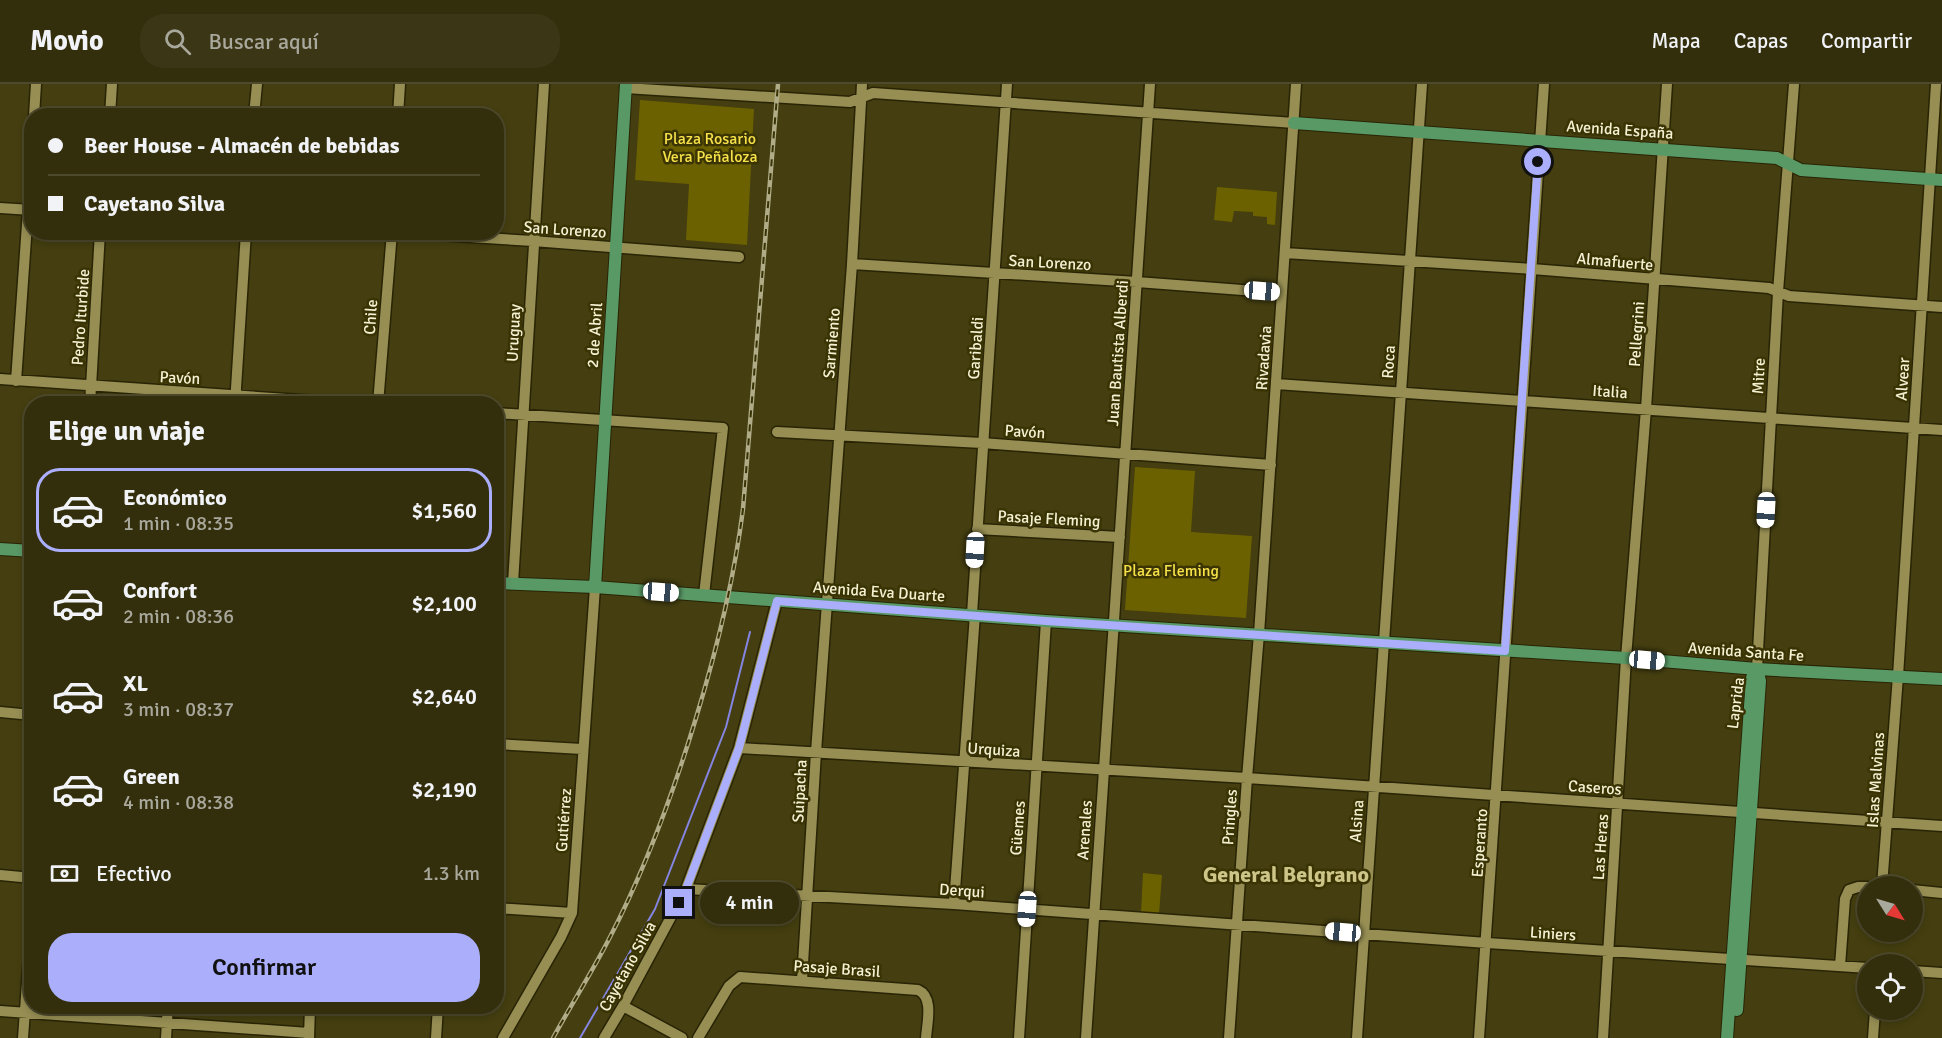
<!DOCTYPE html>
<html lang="es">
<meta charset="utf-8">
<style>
:root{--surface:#332e0c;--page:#3b3615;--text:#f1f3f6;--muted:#a9a89d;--line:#4e4a2d;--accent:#abaffb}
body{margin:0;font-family:Signika,sans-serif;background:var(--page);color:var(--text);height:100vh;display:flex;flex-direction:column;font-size:22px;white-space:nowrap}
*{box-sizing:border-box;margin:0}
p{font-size:20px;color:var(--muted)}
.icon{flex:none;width:33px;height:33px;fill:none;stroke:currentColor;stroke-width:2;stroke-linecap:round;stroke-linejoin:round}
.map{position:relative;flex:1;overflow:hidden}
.details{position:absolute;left:24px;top:312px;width:480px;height:618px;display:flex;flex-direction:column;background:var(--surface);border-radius:24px;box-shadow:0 3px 9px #0003,0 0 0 2px var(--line)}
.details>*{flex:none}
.banner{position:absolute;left:24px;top:24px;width:480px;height:132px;border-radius:24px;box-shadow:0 3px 9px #0003,0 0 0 2px var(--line);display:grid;align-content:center;height:132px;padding:0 24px;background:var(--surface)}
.needle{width:39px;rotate:127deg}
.fabs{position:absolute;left:1857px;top:792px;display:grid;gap:12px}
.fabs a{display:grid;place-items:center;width:66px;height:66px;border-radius:50%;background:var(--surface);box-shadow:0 3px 9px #0003,0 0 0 2px var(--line);font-size:30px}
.end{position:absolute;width:27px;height:27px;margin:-14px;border:8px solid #abaffb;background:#111;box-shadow:0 0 0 3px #111}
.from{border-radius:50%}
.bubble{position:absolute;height:42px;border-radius:21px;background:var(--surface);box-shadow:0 3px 9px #0003,0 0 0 2px var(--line);font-size:20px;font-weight:600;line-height:42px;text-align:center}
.car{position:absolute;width:18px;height:36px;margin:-18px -9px;border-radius:8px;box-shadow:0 0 4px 2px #0007;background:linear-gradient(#fff 24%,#345 0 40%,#fff 0 76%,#345 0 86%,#fff 0)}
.banner b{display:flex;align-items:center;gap:21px;height:57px;font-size:22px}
.banner b+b{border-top:2px solid var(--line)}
.banner i{width:15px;height:15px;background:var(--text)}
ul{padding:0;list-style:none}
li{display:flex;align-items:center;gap:18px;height:84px;margin:0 12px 9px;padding:0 12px;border:3px solid transparent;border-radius:24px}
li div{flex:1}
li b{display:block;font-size:22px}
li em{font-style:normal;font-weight:600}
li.active{border-color:var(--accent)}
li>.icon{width:54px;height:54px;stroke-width:1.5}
h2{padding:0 24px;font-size:27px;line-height:72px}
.pay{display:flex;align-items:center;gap:15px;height:66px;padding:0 24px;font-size:22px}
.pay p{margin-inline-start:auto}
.primary-button{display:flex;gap:12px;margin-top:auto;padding:12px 24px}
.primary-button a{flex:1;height:69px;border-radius:24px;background:var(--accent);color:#111;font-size:24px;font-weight:600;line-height:69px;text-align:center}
header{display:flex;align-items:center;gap:36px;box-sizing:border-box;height:84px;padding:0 30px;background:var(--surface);border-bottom:2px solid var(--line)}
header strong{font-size:28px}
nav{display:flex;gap:33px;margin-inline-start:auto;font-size:21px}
.search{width:420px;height:54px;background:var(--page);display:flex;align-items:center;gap:15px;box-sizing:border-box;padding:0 21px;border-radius:24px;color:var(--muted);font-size:22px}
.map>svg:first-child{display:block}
.green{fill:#6c6101}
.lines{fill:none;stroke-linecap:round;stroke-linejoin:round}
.stream{stroke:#8485e1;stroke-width:2}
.minor-casing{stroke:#292405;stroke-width:13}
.major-casing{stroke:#292405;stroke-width:14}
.minor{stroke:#968e53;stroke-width:10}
.major{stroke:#599966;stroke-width:12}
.rail-casing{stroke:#b1ac88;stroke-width:4.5}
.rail{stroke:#3a3303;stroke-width:2;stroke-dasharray:7;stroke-linecap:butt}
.route{stroke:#abaffb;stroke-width:8}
.labels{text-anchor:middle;stroke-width:5;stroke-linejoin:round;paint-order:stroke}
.street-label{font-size:16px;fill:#f5f1d3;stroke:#3a3303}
.park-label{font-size:16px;fill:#f6e14a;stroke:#3a3303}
.district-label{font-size:22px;font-weight:bold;fill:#cdc588;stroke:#3a3303}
</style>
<header>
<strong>Movio</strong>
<div class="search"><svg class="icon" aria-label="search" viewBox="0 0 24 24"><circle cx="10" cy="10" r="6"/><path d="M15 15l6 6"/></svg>Buscar aquí</div>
<nav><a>Mapa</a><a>Capas</a><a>Compartir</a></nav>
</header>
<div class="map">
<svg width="1942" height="954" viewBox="0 0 1942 954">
<rect width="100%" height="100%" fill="#443e10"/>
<path class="green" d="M640 16 754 25 747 161 686 156 689 100 635 96Z
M1217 103 1277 108 1275 141 1267 140V133L1253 132V128L1234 127 1232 138 1214 136Z
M1135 383 1195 387 1191 448 1252 452 1246 534 1125 526Z
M1143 789 1162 791 1159 830 1141 829Z"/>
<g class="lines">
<path class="stream" d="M580 954 655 825 726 643 750 548"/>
<g class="minor-casing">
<path id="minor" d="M625 4 850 18 873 9 1294 39
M34 32 36 0
M110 32 112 0
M254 32 257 0
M398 32 400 0
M0 124 32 126
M389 148 533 157 739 173
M1285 169 1532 185 1769 204 1789 212 1942 223
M852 180 1137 198 1282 209
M0 295 359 320
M16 297 32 69
M1276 300 1942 346
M90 320 100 148
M235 320 246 148
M378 320 392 148
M496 329 723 344 704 511
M777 348 982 359 1271 381
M977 445 1120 453
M513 499 544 0
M972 530 1007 0
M1757 585 1778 208 1794 0
M0 628 32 631
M496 660 582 665
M739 664 1247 694 1942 742
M0 791 32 794
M1882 802 1898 592 1936 0
M686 805 954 820 1487 859 1868 884
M1912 806 1942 809
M954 820 975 530
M496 824 572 829
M1840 882 1845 815 1849 806 1858 803H1868
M1912 887 1942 889
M802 896 816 668 852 180 862 0
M623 922 682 954
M0 927 309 949
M23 954 32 830
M166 954 168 922
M309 954 310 922
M436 954 438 922
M503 954 561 853 572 829 595 503
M604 954 623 922 686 805 739 664 777 517
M698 954 729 902 740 893 918 906C934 913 927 939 926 954
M1019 954 1046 537
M1086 954 1150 0
M1229 954 1247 694 1259 550 1296 0
M1357 954 1422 0
M1479 954 1544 0
M1603 954 1626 574 1646 325 1667 0
M1873 954 1875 926"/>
</g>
<g class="major-casing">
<path id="major" d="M1294 39 1777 74 1801 86 1942 96
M0 465 32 467
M496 499 595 503 1046 537 1626 574 1757 585 1942 595
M595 503 626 0
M1737 926 1760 597 1757 585
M1727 954 1752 594 1757 585"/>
</g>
<use href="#minor" class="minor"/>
<use href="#major" class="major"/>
<g class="rail-casing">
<path id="rail" d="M553 954C571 921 592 888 609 855 646 784 673 710 696 634 717 565 734 496 743 425L778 0"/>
</g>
<use href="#rail" class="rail"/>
</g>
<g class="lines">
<path class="route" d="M679 819 686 805 739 664 777 517 1046 537 1505 567 1538 78"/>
</g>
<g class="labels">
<g class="street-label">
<text transform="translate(1620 45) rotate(4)" y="6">Avenida España</text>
<text transform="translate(565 145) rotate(4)" y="6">San Lorenzo</text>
<text transform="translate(1615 177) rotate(5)" y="6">Almafuerte</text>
<text transform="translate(1050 178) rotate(3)" y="6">San Lorenzo</text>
<text transform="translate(80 233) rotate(-86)" y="6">Pedro Iturbide</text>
<text transform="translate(370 233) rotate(-86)" y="6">Chile</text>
<text transform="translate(513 249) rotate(-87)" y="6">Uruguay</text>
<text transform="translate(1636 250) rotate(-86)" y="6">Pellegrini</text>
<text transform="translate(594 251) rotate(-86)" y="6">2 de Abril</text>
<text transform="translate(831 259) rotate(-85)" y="6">Sarmiento</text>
<text transform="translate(975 264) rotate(-86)" y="6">Garibaldi</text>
<text transform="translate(1117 269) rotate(-86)" y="6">Juan Bautista Alberdi</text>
<text transform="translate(1263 274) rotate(-86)" y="6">Rivadavia</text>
<text transform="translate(1388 278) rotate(-86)" y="6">Roca</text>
<text transform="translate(1758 292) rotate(-87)" y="6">Mitre</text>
<text transform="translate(180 293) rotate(3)" y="6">Pavón</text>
<text transform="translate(1902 295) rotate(-86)" y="6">Alvear</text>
<text transform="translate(1610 307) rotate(4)" y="6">Italia</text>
<text transform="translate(1025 347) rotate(4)" y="6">Pavón</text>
<text transform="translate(1049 434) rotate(3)" y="6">Pasaje Fleming</text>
<text transform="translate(879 507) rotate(4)" y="6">Avenida Eva Duarte</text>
<text transform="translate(1746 567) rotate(4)" y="6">Avenida Santa Fe</text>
<text transform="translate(1735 619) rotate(-83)" y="6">Laprida</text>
<text transform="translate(994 665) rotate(4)" y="6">Urquiza</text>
<text transform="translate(1875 696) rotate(-86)" y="6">Islas Malvinas</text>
<text transform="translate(1595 703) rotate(4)" y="6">Caseros</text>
<text transform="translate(799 707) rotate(-87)" y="6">Suipacha</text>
<text transform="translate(1229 733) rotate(-86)" y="6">Pringles</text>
<text transform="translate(563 736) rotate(-86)" y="6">Gutiérrez</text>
<text transform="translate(1356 737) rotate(-86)" y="6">Alsina</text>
<text transform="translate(1017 744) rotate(-86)" y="6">Güemes</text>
<text transform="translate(1084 746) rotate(-86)" y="6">Arenales</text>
<text transform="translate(1479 759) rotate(-86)" y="6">Esperanto</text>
<text transform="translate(1600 763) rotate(-86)" y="6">Las Heras</text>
<text transform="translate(962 806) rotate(4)" y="6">Derqui</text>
<text transform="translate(1553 849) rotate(4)" y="6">Liniers</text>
<text transform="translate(627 882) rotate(-61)" y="6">Cayetano Silva</text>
<text transform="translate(837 884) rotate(4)" y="6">Pasaje Brasil</text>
</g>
<g class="park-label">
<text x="710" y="60">Plaza Rosario<tspan x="710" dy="18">Vera Peñaloza</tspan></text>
<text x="1171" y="492">Plaza Fleming</text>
</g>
<g class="district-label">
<text x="1286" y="798">General Belgrano</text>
</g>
</g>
</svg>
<div class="fabs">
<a><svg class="needle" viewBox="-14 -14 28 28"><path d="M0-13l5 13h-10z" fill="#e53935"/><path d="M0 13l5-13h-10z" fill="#a9a89d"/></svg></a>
<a><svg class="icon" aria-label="locate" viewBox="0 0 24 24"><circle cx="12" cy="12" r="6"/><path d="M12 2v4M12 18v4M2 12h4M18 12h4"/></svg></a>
</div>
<i class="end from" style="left:1538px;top:78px"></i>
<i class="end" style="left:679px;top:819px"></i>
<div class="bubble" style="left:700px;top:798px;width:99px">4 min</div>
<i class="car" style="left:1262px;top:207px;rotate:94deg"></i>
<i class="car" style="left:1766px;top:426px;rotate:183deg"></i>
<i class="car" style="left:975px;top:466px;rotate:183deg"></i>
<i class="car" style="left:661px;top:508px;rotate:94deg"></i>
<i class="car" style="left:1647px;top:576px;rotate:95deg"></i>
<i class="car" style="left:1027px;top:825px;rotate:184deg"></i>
<i class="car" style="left:1343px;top:848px;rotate:275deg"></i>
<div class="banner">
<b><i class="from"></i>Beer House - Almacén de bebidas</b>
<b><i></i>Cayetano Silva</b>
</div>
<section class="details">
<h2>Elige un viaje</h2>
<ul>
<li class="active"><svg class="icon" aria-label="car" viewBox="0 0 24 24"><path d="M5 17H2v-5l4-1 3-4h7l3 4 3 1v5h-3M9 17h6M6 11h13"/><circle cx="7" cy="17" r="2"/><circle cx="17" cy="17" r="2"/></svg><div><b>Económico</b><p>1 min · 08:35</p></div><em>$1,560</em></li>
<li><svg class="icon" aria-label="car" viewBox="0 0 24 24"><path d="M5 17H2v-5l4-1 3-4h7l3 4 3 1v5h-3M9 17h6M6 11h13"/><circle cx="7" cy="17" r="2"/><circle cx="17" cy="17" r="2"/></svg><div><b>Confort</b><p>2 min · 08:36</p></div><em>$2,100</em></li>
<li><svg class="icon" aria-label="car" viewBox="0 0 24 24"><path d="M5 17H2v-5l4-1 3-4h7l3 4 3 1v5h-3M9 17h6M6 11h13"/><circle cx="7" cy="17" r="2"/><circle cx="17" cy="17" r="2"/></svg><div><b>XL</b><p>3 min · 08:37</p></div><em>$2,640</em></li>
<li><svg class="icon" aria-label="car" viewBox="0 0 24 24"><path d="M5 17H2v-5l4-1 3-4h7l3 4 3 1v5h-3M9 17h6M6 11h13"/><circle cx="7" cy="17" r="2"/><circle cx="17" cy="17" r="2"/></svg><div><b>Green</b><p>4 min · 08:38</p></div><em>$2,190</em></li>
</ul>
<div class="pay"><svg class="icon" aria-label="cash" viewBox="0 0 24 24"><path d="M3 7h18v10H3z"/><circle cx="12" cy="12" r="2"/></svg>Efectivo<p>1.3 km</p></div>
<div class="primary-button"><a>Confirmar</a></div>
</section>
</div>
